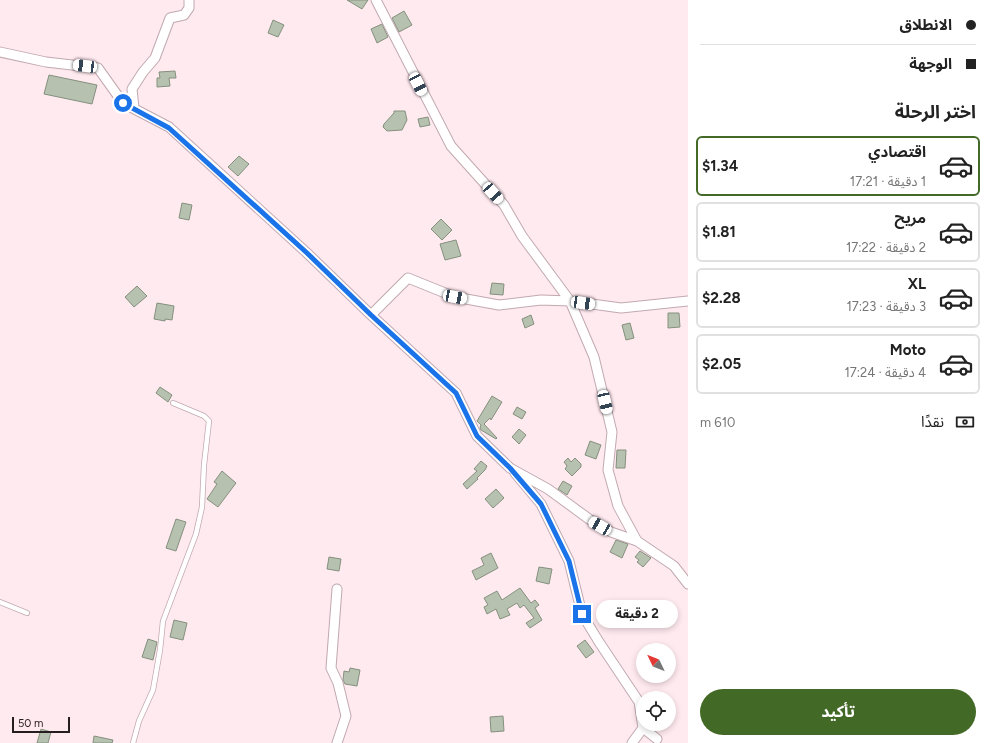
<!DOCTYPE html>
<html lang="ar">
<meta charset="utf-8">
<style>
:root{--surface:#fff;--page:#f6f6f6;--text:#222;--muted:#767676;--line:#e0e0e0;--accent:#426925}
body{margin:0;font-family:Figtree,"Noto Sans Arabic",sans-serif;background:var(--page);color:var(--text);direction:rtl;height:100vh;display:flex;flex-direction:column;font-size:15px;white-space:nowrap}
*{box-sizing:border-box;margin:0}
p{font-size:13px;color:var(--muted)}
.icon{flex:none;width:22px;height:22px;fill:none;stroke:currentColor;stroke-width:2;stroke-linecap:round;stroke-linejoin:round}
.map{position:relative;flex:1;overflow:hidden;direction:ltr}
.details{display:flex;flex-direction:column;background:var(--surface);width:300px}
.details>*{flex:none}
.top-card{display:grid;align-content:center;height:88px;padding:0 12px;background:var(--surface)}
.needle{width:26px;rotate:313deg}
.tools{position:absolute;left:636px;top:643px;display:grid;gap:8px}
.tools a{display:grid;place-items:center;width:40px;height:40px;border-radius:50%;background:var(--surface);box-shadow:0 2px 6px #0003;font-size:20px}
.scale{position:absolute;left:12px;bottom:10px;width:58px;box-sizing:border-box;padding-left:4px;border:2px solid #261d20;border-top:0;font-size:11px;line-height:14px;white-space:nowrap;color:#261d20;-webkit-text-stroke:3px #ffeaf0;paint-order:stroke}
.end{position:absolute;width:18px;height:18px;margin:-9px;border:5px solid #1a73e8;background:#fff;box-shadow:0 0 0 2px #fff}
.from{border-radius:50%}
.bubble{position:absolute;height:28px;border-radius:14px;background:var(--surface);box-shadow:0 2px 6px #0003;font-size:13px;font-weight:700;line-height:28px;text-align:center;direction:rtl}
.car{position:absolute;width:12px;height:24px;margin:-12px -6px;border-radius:5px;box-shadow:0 0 3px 1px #0007;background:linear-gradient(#fff 24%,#345 0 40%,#fff 0 76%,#345 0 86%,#fff 0)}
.top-card b{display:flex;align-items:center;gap:14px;height:38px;font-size:15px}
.top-card b+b{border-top:1px solid var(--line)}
.top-card i{width:10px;height:10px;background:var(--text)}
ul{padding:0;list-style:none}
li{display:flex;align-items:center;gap:12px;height:60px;margin:0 8px 6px;padding:0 4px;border:2px solid var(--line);border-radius:6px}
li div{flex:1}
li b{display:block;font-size:15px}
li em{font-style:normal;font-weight:700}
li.current{border-color:var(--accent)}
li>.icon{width:36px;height:36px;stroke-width:1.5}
h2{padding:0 12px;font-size:18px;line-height:48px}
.pay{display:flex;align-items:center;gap:10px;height:44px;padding:0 12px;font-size:15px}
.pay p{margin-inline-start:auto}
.action{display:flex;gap:8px;margin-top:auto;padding:8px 12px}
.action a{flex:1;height:46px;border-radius:24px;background:var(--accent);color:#fff;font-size:16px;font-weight:700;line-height:46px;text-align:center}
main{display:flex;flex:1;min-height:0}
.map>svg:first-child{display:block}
.building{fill:#b6c2af;stroke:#85907e}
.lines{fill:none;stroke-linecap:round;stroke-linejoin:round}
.lane-casing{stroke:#c1a9b0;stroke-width:6}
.street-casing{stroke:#c1a9b0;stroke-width:11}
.lane{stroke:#fff;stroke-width:4.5}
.street{stroke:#fff;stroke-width:9}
.route{stroke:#1a73e8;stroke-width:5}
</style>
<main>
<section class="details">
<div class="top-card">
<b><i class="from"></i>الانطلاق</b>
<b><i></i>الوجهة</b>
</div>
<h2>اختر الرحلة</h2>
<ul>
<li class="current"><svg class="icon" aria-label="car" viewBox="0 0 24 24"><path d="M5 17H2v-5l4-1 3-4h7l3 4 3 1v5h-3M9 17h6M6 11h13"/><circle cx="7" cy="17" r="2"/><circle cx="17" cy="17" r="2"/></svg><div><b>اقتصادي</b><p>1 دقيقة · 17:21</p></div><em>$1.34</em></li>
<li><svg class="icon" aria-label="car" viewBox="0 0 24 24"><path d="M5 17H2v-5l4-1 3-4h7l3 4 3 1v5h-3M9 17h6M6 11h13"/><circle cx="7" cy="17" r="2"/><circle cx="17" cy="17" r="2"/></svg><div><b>مريح</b><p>2 دقيقة · 17:22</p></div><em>$1.81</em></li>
<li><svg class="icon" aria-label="car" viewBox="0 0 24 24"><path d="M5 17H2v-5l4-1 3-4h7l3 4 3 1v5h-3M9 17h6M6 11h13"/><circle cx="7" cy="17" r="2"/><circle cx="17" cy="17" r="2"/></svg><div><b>XL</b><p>3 دقيقة · 17:23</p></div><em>$2.28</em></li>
<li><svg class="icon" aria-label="car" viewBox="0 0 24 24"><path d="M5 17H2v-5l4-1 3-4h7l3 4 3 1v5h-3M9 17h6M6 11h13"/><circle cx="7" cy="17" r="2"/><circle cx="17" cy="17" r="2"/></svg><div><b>Moto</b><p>4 دقيقة · 17:24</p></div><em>$2.05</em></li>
</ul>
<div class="pay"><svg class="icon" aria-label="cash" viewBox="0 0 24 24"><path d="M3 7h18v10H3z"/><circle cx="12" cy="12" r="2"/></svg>نقدًا<p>610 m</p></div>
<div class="action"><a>تأكيد</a></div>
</section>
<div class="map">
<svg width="688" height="743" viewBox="0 0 688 743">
<rect width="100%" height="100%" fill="#ffeaf0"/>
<path class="building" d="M347 0H368L362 9Z
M404 11 412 25 399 32 392 18Z
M273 20 284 25 278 37 268 33Z
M382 24 388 37 377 43 371 29Z
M175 71 176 78H169L170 86 157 87V78H160L159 72Z
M49 75 97 85 92 104 44 94Z
M394 111H405L407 120 402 130 387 131 383 127 384 124 394 113Z
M428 117 430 125 420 127 418 119Z
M239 156 249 164 238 176 228 167Z
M182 203 192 205 189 220 179 218Z
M441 219 452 230 442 240 431 229Z
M456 240 461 256 445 260 440 244Z
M492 283 504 284 503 295 490 294Z
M137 286 147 296 134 307 125 297Z
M157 303 174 306 172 320 165 319V321L154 319Z
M668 313H679L680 327 668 328Z
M531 315 534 324 525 328 522 319Z
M630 323 634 338 626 340 622 325Z
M160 387 172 395 168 402 156 393Z
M492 396 502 402 491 420 490 418 484 424 497 438 496 439 481 430 480 428 481 425 477 421Z
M517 407 526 412 522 419 513 414Z
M519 429 526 435 519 444 512 437Z
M590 441 601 445 596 459 585 455Z
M617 450H626L625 468H616Z
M568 458 571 462 575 458 581 464V467L572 476 565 469 567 466 564 462Z
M481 461 487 466 485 470 477 478 478 479 467 489 463 484 477 471 474 469Z
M222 471 236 483 218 507 207 499 217 484 214 482Z
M563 481 572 486 567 495 558 489Z
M496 489 504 498 493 508 485 499Z
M176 519 186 522 176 551 166 548Z
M616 540 628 544 622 558 610 552Z
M640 551 651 558 643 567 637 562 639 560 635 557Z
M491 553 498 568 476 580 472 571 484 565 481 558Z
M329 557 341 559 339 571 327 569Z
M539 567 552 569 549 584 536 581Z
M520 588 531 603 535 600 539 605 535 608 542 620 530 628 526 623 534 618 524 605 520 608 517 603 507 609 510 615 500 619 496 609 487 614 484 607 488 605 484 598 497 591 502 600Z
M174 620 187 623 183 640 170 637Z
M148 639 157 642 153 660 142 657Z
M585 640 594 652 586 658 577 646Z
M350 668 360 670 357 686 345 684 343 680 344 671 349 672Z
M503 716 504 731 491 732 490 717Z
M41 729 51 732 48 743H37Z
M94 736 113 740 112 743H93Z"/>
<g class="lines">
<g class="lane-casing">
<path id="lane" d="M0 602 27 613
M133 743 139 721 153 690 160 650 163 621 196 534 202 507 204 465 209 421 204 416 173 403"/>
</g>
<g class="street-casing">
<path id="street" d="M376 0 451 146 504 205 522 236 570 301 594 357 612 432 608 470 618 506 637 541
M0 52 46 62 98 68 123 103 169 127 307 253 371 315 456 393 477 436 510 468 548 489 589 519 611 532 637 541 674 566 688 584
M134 108 132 89 143 72 155 58 170 18 184 15 189 8V0
M371 315 408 278 455 297 499 305 541 300 570 301 621 308 688 301
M515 473 541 504 569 561 582 614 599 642 639 702 643 728 632 743
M643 728 657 739
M337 743 346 716 338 683 331 668 337 589"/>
</g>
<use href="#lane" class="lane"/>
<use href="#street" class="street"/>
</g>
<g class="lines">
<path class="route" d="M123 103 169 128 307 253 371 315 456 393 477 436 510 468 541 504 569 561 582 614"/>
</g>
</svg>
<div class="tools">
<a><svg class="needle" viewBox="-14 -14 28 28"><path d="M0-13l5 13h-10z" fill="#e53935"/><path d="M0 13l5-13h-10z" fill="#767676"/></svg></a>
<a><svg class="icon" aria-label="locate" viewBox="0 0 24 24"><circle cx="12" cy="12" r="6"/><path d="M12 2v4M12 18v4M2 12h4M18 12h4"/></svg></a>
</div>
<div class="scale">50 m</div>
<i class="end from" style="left:123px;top:103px"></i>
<i class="end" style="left:582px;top:614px"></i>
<div class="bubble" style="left:596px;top:600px;width:82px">2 دقيقة</div>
<i class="car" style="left:85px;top:66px;rotate:277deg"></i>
<i class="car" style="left:418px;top:84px;rotate:153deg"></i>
<i class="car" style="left:493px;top:193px;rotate:138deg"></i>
<i class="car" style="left:455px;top:297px;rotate:101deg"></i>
<i class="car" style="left:583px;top:303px;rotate:98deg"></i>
<i class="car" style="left:605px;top:402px;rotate:167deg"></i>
<i class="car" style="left:600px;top:526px;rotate:300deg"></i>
</div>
</main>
